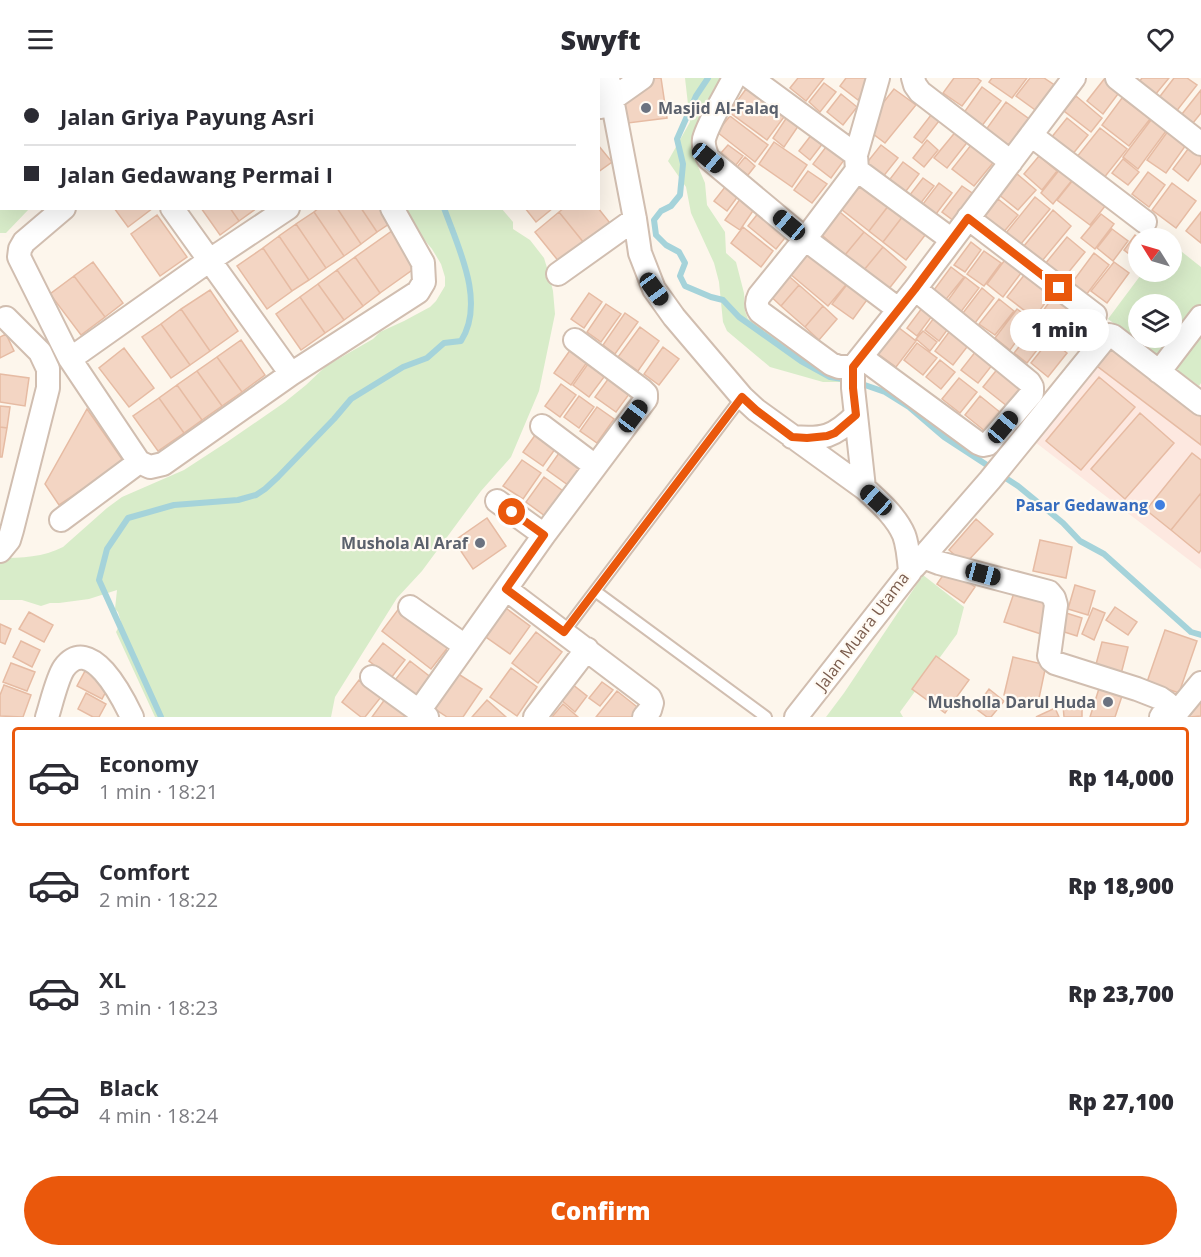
<!DOCTYPE html>
<meta charset="utf-8">
<style>
:root{--surface:#fff;--page:#f7f7f7;--text:#2b2b33;--muted:#7c7c81;--line:#e1e1e2;--accent:#ea580c}
body{margin:0;font-family:"Open Sans",sans-serif;background:var(--page);color:var(--text);height:100vh;display:flex;flex-direction:column;font-size:22px;white-space:nowrap}
*{box-sizing:border-box;margin:0}
p{font-size:20px;color:var(--muted)}
.icon{flex:none;width:33px;height:33px;fill:none;stroke:currentColor;stroke-width:2;stroke-linecap:round;stroke-linejoin:round}
.map{position:relative;height:639px;overflow:hidden}
.panel{display:flex;flex-direction:column;background:var(--surface);flex:1}
.panel>*{flex:none}
.guide{position:absolute;left:0px;top:0px;width:600px;height:132px;box-shadow:0 6px 24px #0002;display:grid;align-content:center;height:132px;padding:0 24px;background:var(--surface)}
.needle{width:39px;rotate:307deg}
.controls{position:absolute;left:1128px;top:150px;display:grid;gap:12px}
.controls a{display:grid;place-items:center;width:54px;height:54px;border-radius:50%;background:var(--surface);box-shadow:0 6px 24px #0002;font-size:30px}
.end{position:absolute;width:27px;height:27px;margin:-14px;border:8px solid #ea580c;background:#fff;box-shadow:0 0 0 3px #fff}
.from{border-radius:50%}
.bubble{position:absolute;height:42px;border-radius:21px;background:var(--surface);box-shadow:0 6px 24px #0002;font-size:20px;font-weight:800;line-height:42px;text-align:center}
.car{position:absolute;width:18px;height:36px;margin:-18px -9px;border-radius:8px;box-shadow:0 0 4px 2px #0007;background:linear-gradient(#222 24%,#8ab4d8 0 40%,#222 0 76%,#8ab4d8 0 86%,#222 0)}
.guide b{display:flex;align-items:center;gap:21px;height:57px;font-size:22px}
.guide b+b{border-top:2px solid var(--line)}
.guide i{width:15px;height:15px;background:var(--text)}
ul{padding:10px 0 0;list-style:none}
li{display:flex;align-items:center;gap:18px;height:99px;margin:0 12px 9px;padding:0 12px;border:3px solid transparent;border-radius:6px}
li div{flex:1}
li b{display:block;font-size:22px}
li em{font-style:normal;font-weight:800}
li.current{border-color:var(--accent)}
li>.icon{width:54px;height:54px;stroke-width:1.5}
.button{display:flex;gap:12px;margin-top:auto;padding:12px 24px}
.button a{flex:1;height:69px;border-radius:36px;background:var(--accent);color:#fff;font-size:24px;font-weight:800;line-height:69px;text-align:center}
header{display:flex;justify-content:space-between;align-items:center;height:78px;padding:0 24px;background:var(--surface);font-size:27px;font-weight:800}
.map>svg:first-child{display:block}
.commercial{fill:#fde8e0}
.green{fill:#d8ecc9;fill-rule:evenodd}
.lines{fill:none;stroke-linecap:round;stroke-linejoin:round}
.stream{stroke:#a5d3da;stroke-width:6}
.building{fill:#f3d5c3;stroke:#e6bba3;stroke-width:1.5}
.lane-casing{stroke:#d1beb0;stroke-width:14}
.street-casing{stroke:#d1beb0;stroke-width:26}
.lane{stroke:#fff;stroke-width:10}
.street{stroke:#fff;stroke-width:22}
.route{stroke:#ea580c;stroke-width:8}
.worship-dot{fill:#6b7280;stroke:#fffaf3;stroke-width:2}
.shop-dot{fill:#3f7fe0;stroke:#fffaf3;stroke-width:2}
.labels{text-anchor:middle;stroke-width:4.5;stroke-linejoin:round;paint-order:stroke}
.worship-label{font-size:16px;font-weight:bold;fill:#5b616d;stroke:#fffaf3;text-anchor:end}
.shop-label{font-size:16px;font-weight:bold;fill:#366cbe;stroke:#fffaf3;text-anchor:end}
.street-label{font-size:16px;fill:#7a5c4d;stroke:#fffaf3}
</style>
<header><svg class="icon" aria-label="menu" viewBox="0 0 24 24"><path d="M4 6h16M4 12h16M4 18h16"/></svg>Swyft<svg class="icon" aria-label="heart" viewBox="0 0 24 24"><path d="M12 20l-8-8c-3-5 5-10 8-4 3-6 11-1 8 4z"/></svg></header>
<div class="map">
<svg width="1201" height="639" viewBox="0 0 1201 639">
<rect width="100%" height="100%" fill="#fdf6ec"/>
<path class="commercial" d="M1112 263 1201 331V491L1035 364Z"/>
<path class="green" d="M0 0H201L199 2H2V130L29 131 6 155H0Z
M685 0H722L714 10 709 29 702 42 694 79 705 105 707 127 725 154 726 175 736 184 744 215 745 233 748 241 829 289 842 304H823L770 289 727 253 723 244 719 204 714 185 691 135 686 109 668 83 690 44Z
M403 131H502L513 144V151L530 162 544 180 548 193 553 213 555 236 539 313 511 379 481 413 422 493 397 520 335 619 331 639H155L116 554 121 544 118 534 115 531 117 512 89 521 59 525H50L41 528 22 522H0V480C21 480 44 479 63 469L107 430 122 419 184 392 227 364 285 324 306 307 326 288 373 261 380 254 404 243 430 229 436 223 445 208V199L441 186 432 171 421 158Z
M1172 166 1201 189V305L1199 308 1108 241 1143 194H1172ZM1138 226H1172V260H1138Z
M923 497 964 529 957 556 900 634 903 639H826L844 615Z"/>
<g class="lines">
<path class="stream" d="M366 0 368 2
M708 0 696 18 677 61 683 86 680 117 671 128 661 133 654 142 656 157 666 167 679 174 685 185 680 198 685 208 711 219 723 222 739 239 801 283 830 299 849 302
M859 305 885 314 909 329 944 359 993 391
M1001 397 1018 408 1063 445 1080 463 1104 476 1191 554 1201 557
M161 639 99 502 107 471 128 440 174 427 238 422 256 417 265 411 278 399 334 341 351 321 403 289 427 280 444 265 461 263C486 224 458 169 444 130"/>
</g>
<path class="building" d="M651 0H661L667 40 628 45 624 20Z
M798 0H824L806 23 790 10Z
M846 0H872L874 1 858 22 840 8Z
M954 0H977L981 3 962 28 943 15Z
M992 0H1027L1012 20 989 4Z
M1030 0H1044L1056 8 1038 34 1016 18Z
M1105 0 1121 12 1103 36 1087 23Z
M1142 0H1169L1155 17 1139 4Z
M1174 0H1187L1197 7 1175 35 1158 21Z
M824 5 836 14 820 34 809 24Z
M982 9 1001 23 981 49 963 36Z
M746 11 784 39 767 62 729 34Z
M894 11 916 27 885 65 864 49Z
M1201 12V35L1193 45 1182 36Z
M841 16 857 29 843 47 827 34Z
M1076 18 1102 40 1091 54 1064 33Z
M1122 20 1150 41 1129 68 1102 47Z
M1006 24 1032 43 1010 72 985 53Z
M789 36 801 44 784 69 773 60Z
M931 37 939 43 922 65 914 59Z
M730 38 768 67 755 84 717 54Z
M1154 38 1169 49 1138 91 1123 79Z
M1067 40 1088 57 1072 77 1051 60Z
M1100 50 1127 71 1103 101 1076 80Z
M957 52 969 62 947 90 934 80Z
M1168 53 1186 67 1166 95 1147 82Z
M812 56 823 65 810 82 799 73Z
M927 62 938 72 924 89 913 80Z
M975 62 997 80 974 108 952 91Z
M774 64 807 87 792 109 759 86Z
M829 65 847 78 831 100 813 86Z
M598 67 612 84 598 94Z
M728 67 743 78 736 87 721 75Z
M881 67 898 80 882 100 865 87Z
M1191 67 1201 75V85L1188 103 1173 91Z
M1039 78 1057 93 1042 112 1024 96Z
M745 79 755 88 748 97 737 89Z
M1123 81 1139 94 1128 107 1112 95Z
M903 84 919 96 903 117 887 105Z
M1060 91 1073 101 1053 126 1041 115Z
M808 93 827 106 812 125 794 112Z
M1148 94 1165 107 1149 129 1132 116Z
M1016 95 1036 112 1018 132 998 116Z
M923 100 934 108 920 126 909 118Z
M1073 102 1106 127 1090 147 1057 122Z
M729 104 741 114 727 133 714 123Z
M860 105 889 127 869 153 841 131Z
M939 105 952 115 936 136 923 126Z
M1172 105 1196 123 1176 150 1152 132Z
M962 108 978 119 958 146 942 134Z
M743 117 757 127 740 152 725 142Z
M1035 119 1050 131 1020 167 1006 155Z
M998 121 1018 137 1002 156 982 141Z
M889 127 903 138 883 164 869 153Z
M764 128 792 151 776 171 748 148Z
M114 130H153L128 149Z
M201 130H230L239 143 220 157Z
M230 130H257L239 143Z
M319 130H337L361 166 344 178 314 134Z
M337 130H361L377 154 361 166Z
M361 130H387L395 142 377 154Z
M525 130H553L536 144Z
M564 130H598L610 145 584 165 559 134Z
M835 130 864 154 845 177 816 152Z
M1053 132 1071 148 1042 183 1024 168Z
M314 134 344 178 326 190 296 146Z
M559 134 584 165 560 185 535 154Z
M1201 134V165L1186 153Z
M1101 136 1114 146 1095 171 1081 160Z
M157 137 187 179 160 198 131 156Z
M903 138 926 156 906 182 883 164Z
M296 146 326 190 309 202 279 158Z
M743 149 773 173 761 189 731 165Z
M396 150 422 185 380 215 355 179Z
M1112 151 1128 163 1113 183 1097 170Z
M864 154 883 169 864 192 845 177Z
M1135 157 1139 160 1137 182 1124 172Z
M279 158 309 202 292 213 263 170Z
M1067 159 1085 174 1063 201 1045 186Z
M805 164 850 202 828 228 783 190Z
M971 164 981 172 965 194 954 187Z
M883 169 906 189 888 212 864 192Z
M263 170 292 213 267 231 237 188Z
M984 173 1001 185 984 208 967 196Z
M1094 175 1109 187 1086 217 1071 206Z
M355 179 380 215 363 228 337 192Z
M1007 179 1024 191 1003 219 987 206Z
M93 184 123 225 105 239 74 198Z
M1114 184 1129 195 1107 225 1091 213Z
M951 189 964 199 943 225 931 216Z
M1029 191 1055 212 1034 240 1007 219Z
M337 192 363 228 344 242 318 206Z
M783 193 799 207 781 228 765 213Z
M74 198 105 239 81 257 50 216Z
M965 199 979 210 960 235 946 225Z
M852 200 872 215 853 241 832 226Z
M318 206 344 242 325 255 300 219Z
M799 207 823 228 805 249 781 228Z
M982 210 994 220 975 245 963 235Z
M210 212 238 253 210 273 181 231Z
M589 215 602 224 584 250 571 241Z
M1055 216 1071 227 1050 255 1035 244Z
M300 219 325 255 301 272 276 236Z
M999 221 1014 233 995 257 979 246Z
M606 226 621 236 601 264 587 254Z
M925 226 935 234 917 258 907 250Z
M823 228 837 241 819 262 805 249Z
M181 231 210 273 190 287 161 246Z
M1017 231 1032 242 1010 272 995 260Z
M1071 231 1090 246 1071 271 1051 256Z
M939 233 953 244 939 263 925 252Z
M625 235 638 244 615 276 603 267Z
M161 246 190 287 171 300 142 259Z
M894 246 916 263 896 289 874 273Z
M955 246 974 260 953 287 935 273Z
M640 249 659 263 638 293 618 279Z
M1035 249 1047 259 1027 285 1014 275Z
M923 253 937 264 930 273 916 261Z
M6 256 14 273 0 280V259Z
M1050 261 1067 275 1048 299 1031 285Z
M241 262 265 297 242 314 217 279Z
M917 265 937 280 923 297 904 282Z
M573 268 590 280 571 307 554 295Z
M1113 268 1201 335V367L1097 288Z
M663 269 679 281 659 307 644 296Z
M124 270 154 310 129 329 99 290Z
M976 273 993 286 978 305 961 292Z
M217 279 242 314 222 328 197 293Z
M940 282 955 294 941 311 926 299Z
M590 283 607 295 589 319 573 307Z
M999 289 1023 308 1007 328 983 309Z
M197 293 222 328 202 342 177 307Z
M614 293 635 308 616 334 595 319Z
M0 296 29 300 25 328 0 324Z
M1099 299 1135 329 1081 392 1046 363Z
M959 300 977 314 960 335 942 321Z
M561 306 576 317 560 339 545 328Z
M177 307 202 342 184 355 159 320Z
M579 318 594 329 579 350 564 339Z
M980 318 1001 335 986 354 965 337Z
M159 320 184 355 158 373 133 338Z
M0 328 10 329 7 350 0 349Z
M597 329 614 341 597 365 580 353Z
M87 331 124 384 59 427 45 406Z
M1140 335 1174 365 1125 421 1091 391Z
M0 349 7 350 2 379H0Z
M538 353 558 367 543 388 523 374Z
M564 368 585 384 568 407 547 392Z
M1192 375 1201 382V415L1171 452 1146 432Z
M522 382 541 395 523 421 503 408Z
M544 399 563 413 545 438 526 424Z
M1201 415V472L1199 475 1171 452Z
M487 440 506 468 473 491 454 463Z
M976 441 993 456 965 486 949 472Z
M1040 462 1072 469 1066 500 1033 493Z
M948 490 975 509 964 525 937 506Z
M1075 507 1095 513 1088 537 1068 531Z
M1015 512 1052 524 1041 556 1004 544Z
M503 528 530 548 510 576 483 557Z
M400 529 449 568 431 591 382 553Z
M1115 529 1137 544 1128 557 1106 542Z
M1093 530 1105 535 1094 562 1082 556Z
M29 534 53 547 44 564 19 551Z
M1063 534 1082 540 1077 558 1058 552Z
M0 546 11 551 5 566 0 564Z
M1165 552 1197 563 1179 615 1147 604Z
M536 554 562 574 538 605 512 585Z
M21 563 40 572 32 589 13 579Z
M1102 564 1128 569 1121 596 1095 590Z
M383 565 405 582 391 600 369 583Z
M936 578 969 602 945 635 912 611Z
M1013 579 1046 587 1038 625 1004 617Z
M410 583 433 601 419 620 395 602Z
M11 585 35 594 27 613 3 604Z
M511 590 537 609 517 638 490 619Z
M452 592 482 611 463 639H447L429 627Z
M85 593 110 606 102 621 77 608Z
M1102 601 1125 609 1115 639H1090Z
M359 602 381 619 365 639H361L342 624Z
M602 604 613 612 600 628 589 620Z
M572 606 587 618 575 634 560 621Z
M4 607 31 617 23 639 0 638V617Z
M989 611 1004 623 991 639H987L975 630Z
M1201 611V638L1190 639 1183 632Z
M617 613 641 632 635 639H596Z
M86 615 106 626 99 639H93L78 631Z
M388 617 409 632 404 639H372Z
M487 622 506 639H472Z
M563 626 578 639H552Z
M1063 627H1082V639H1064Z
M1055 630 1059 639H1036Z"/>
<g class="lines">
<g class="lane-casing">
<path id="lane" d="M595 513 766 639
M564 554 742 319"/>
</g>
<g class="street-casing">
<path id="street" d="M48 0 49 2
M303 0 304 2
M608 0 635 141 640 175 654 211 674 239 742 319 756 332 864 410C878 423 896 438 904 457 908 468 909 481 910 494L796 639
M734 0C726 16 708 45 704 61 703 68 705 73 708 80L805 161 857 92 856 77 878 0
M751 0 856 77
M913 0 915 7 920 14 1011 84
M1117 0 1201 66
M226 2 228 0
M461 2 463 0
M601 29 642 0
M1031 57 1145 144
M857 92 952 162
M64 130 24 164 20 171 19 179 70 281 139 384 150 389 163 386 291 296 418 214 424 204 423 185 392 130
M172 130 291 296
M968 140 1095 237
M558 196 635 141
M861 279 978 365 983 367 988 366 1032 315V309L1029 304 915 211
M70 281 210 182 288 130
M853 289H839L831 286 760 234C756 228 756 224 759 218L805 161 898 231
M1159 294 1201 239
M542 348 595 388
M792 359C823 362 834 359 856 337
M864 410 853 310V289L915 211 1074 0
M497 423 544 457
M61 442 139 384
M0 473 9 462 12 452 48 310V291L40 274 6 240
M923 479 990 402 1106 259 1109 257 1113 258 1201 326
M914 489 923 479 939 485 1049 514 1054 520 1056 527 1049 578 1051 582 1055 585 1137 611 1160 620 1167 625 1166 632 1161 639
M506 511 650 620 652 625 650 632 644 639
M410 529 465 568
M372 599 427 639
M419 633 544 457 646 321V316L642 312 575 262
M47 639C51 627 57 600 64 590 90 555 122 618 132 639
M535 639 587 571
M1173 639 1201 605"/>
</g>
<use href="#lane" class="lane"/>
<use href="#street" class="street"/>
</g>
<g class="lines">
<path class="route" d="M512 434 544 457 506 511 564 554 742 319 756 332 792 359 807 360 827 358 835 355 856 337 853 310V289L915 211 968 140 1059 210"/>
</g>
<g class="worship-dot">
<circle cx="646" cy="30" r="6"/>
<circle cx="480" cy="465" r="6"/>
<circle cx="1108" cy="624" r="6"/>
</g>
<circle class="shop-dot" cx="1160" cy="427" r="6"/>
<g class="labels">
<g class="worship-label">
<text x="658" y="36" text-anchor="start">Masjid Al-Falaq</text>
<text x="468" y="471">Mushola Al Araf</text>
<text x="1096" y="630">Musholla Darul Huda</text>
</g>
<g class="shop-label">
<text x="1148" y="433">Pasar Gedawang</text>
</g>
<g class="street-label">
<text transform="translate(862 553) rotate(-53)" y="6">Jalan Muara Utama</text>
</g>
</g>
</svg>
<div class="controls">
<a><svg class="needle" viewBox="-14 -14 28 28"><path d="M0-13l5 13h-10z" fill="#e53935"/><path d="M0 13l5-13h-10z" fill="#7c7c81"/></svg></a>
<a><svg class="icon" aria-label="layers" viewBox="0 0 24 24"><path d="M12 4l9 5-9 5-9-5zM3 14l9 5 9-5"/></svg></a>
</div>
<i class="end from" style="left:512px;top:434px"></i>
<i class="end" style="left:1059px;top:210px"></i>
<div class="bubble" style="left:1010px;top:231px;width:99px">1 min</div>
<i class="car" style="left:708px;top:80px;rotate:130deg"></i>
<i class="car" style="left:789px;top:147px;rotate:310deg"></i>
<i class="car" style="left:654px;top:211px;rotate:144deg"></i>
<i class="car" style="left:633px;top:338px;rotate:37deg"></i>
<i class="car" style="left:1003px;top:349px;rotate:40deg"></i>
<i class="car" style="left:876px;top:422px;rotate:312deg"></i>
<i class="car" style="left:983px;top:496px;rotate:105deg"></i>
<div class="guide">
<b><i class="from"></i>Jalan Griya Payung Asri</b>
<b><i></i>Jalan Gedawang Permai I</b>
</div>
</div>
<section class="panel">
<ul>
<li class="current"><svg class="icon" aria-label="car" viewBox="0 0 24 24"><path d="M5 17H2v-5l4-1 3-4h7l3 4 3 1v5h-3M9 17h6M6 11h13"/><circle cx="7" cy="17" r="2"/><circle cx="17" cy="17" r="2"/></svg><div><b>Economy</b><p>1 min · 18:21</p></div><em>Rp 14,000</em></li>
<li><svg class="icon" aria-label="car" viewBox="0 0 24 24"><path d="M5 17H2v-5l4-1 3-4h7l3 4 3 1v5h-3M9 17h6M6 11h13"/><circle cx="7" cy="17" r="2"/><circle cx="17" cy="17" r="2"/></svg><div><b>Comfort</b><p>2 min · 18:22</p></div><em>Rp 18,900</em></li>
<li><svg class="icon" aria-label="car" viewBox="0 0 24 24"><path d="M5 17H2v-5l4-1 3-4h7l3 4 3 1v5h-3M9 17h6M6 11h13"/><circle cx="7" cy="17" r="2"/><circle cx="17" cy="17" r="2"/></svg><div><b>XL</b><p>3 min · 18:23</p></div><em>Rp 23,700</em></li>
<li><svg class="icon" aria-label="car" viewBox="0 0 24 24"><path d="M5 17H2v-5l4-1 3-4h7l3 4 3 1v5h-3M9 17h6M6 11h13"/><circle cx="7" cy="17" r="2"/><circle cx="17" cy="17" r="2"/></svg><div><b>Black</b><p>4 min · 18:24</p></div><em>Rp 27,100</em></li>
</ul>
<div class="button"><a>Confirm</a></div>
</section>
